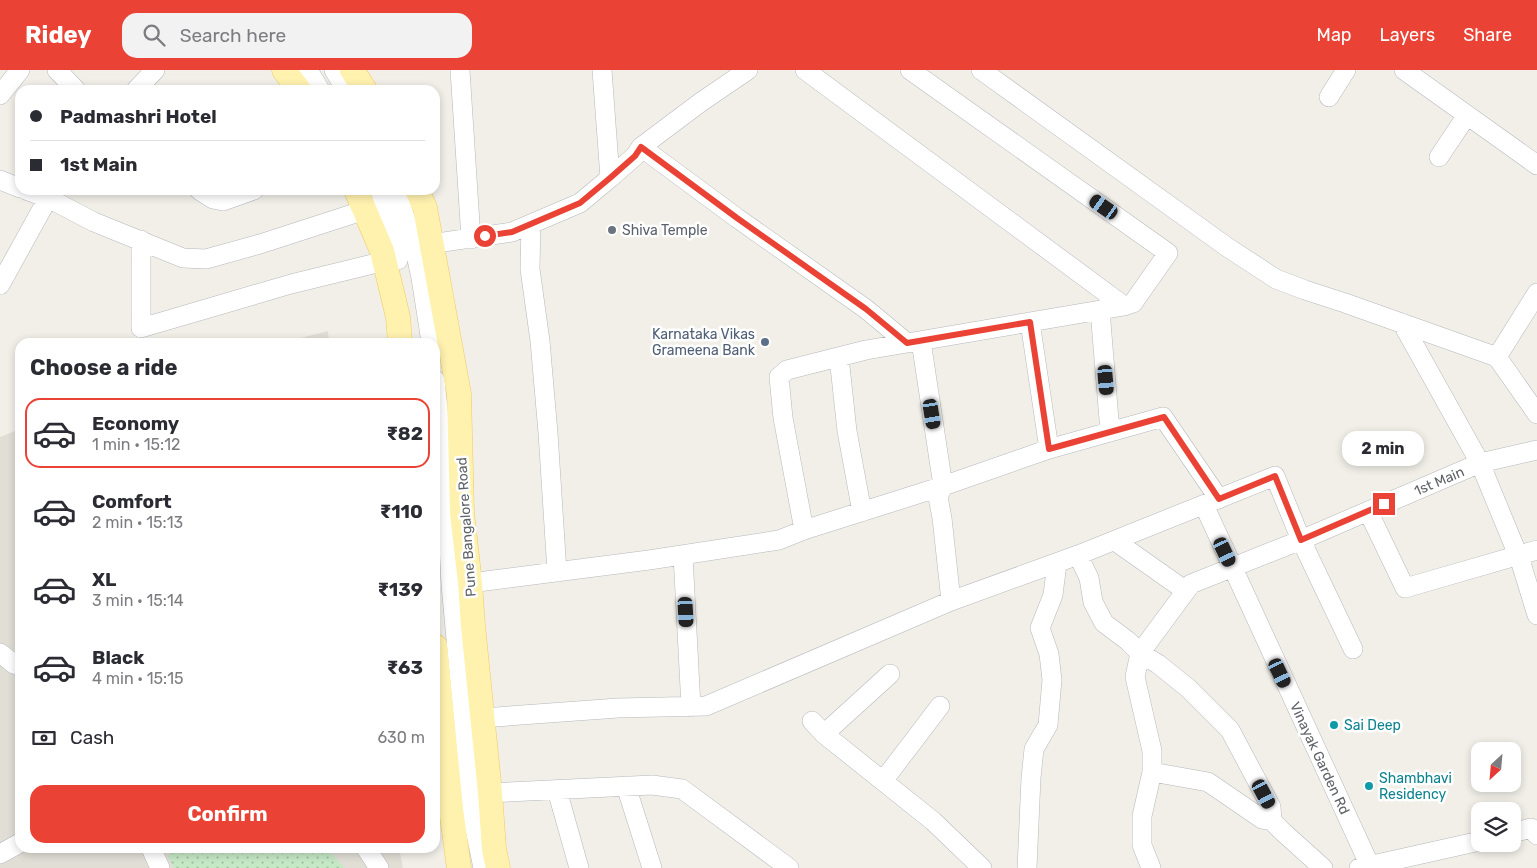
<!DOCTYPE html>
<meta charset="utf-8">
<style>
:root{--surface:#fff;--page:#f2f2f3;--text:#2b2b33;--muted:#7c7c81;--line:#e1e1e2;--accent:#ea4335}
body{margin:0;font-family:Rubik,sans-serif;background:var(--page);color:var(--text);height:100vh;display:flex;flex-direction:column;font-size:19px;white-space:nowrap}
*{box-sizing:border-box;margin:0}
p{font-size:16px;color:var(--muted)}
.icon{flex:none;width:28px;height:28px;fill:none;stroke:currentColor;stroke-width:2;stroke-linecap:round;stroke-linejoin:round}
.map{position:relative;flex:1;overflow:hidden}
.details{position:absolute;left:15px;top:268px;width:425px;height:515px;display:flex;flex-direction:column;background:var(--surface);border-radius:15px;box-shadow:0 2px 8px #0003}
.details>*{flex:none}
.hud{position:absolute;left:15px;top:15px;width:425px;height:110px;border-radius:15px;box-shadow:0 2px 8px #0003;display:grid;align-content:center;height:110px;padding:0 15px;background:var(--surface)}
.needle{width:32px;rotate:206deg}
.tools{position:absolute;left:1471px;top:672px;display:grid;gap:10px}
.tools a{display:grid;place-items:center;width:50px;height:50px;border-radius:10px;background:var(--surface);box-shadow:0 2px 8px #0003;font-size:25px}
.end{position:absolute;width:22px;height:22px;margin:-11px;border:6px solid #ea4335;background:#fff;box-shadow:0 0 0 2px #fff}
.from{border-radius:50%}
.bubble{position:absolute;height:35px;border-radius:15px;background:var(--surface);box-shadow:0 2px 8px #0003;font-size:16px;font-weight:700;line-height:35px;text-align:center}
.car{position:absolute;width:15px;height:30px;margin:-15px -8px;border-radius:6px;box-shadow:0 0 4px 1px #0007;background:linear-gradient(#222 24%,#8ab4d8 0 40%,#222 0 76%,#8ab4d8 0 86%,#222 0)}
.hud b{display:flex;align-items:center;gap:18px;height:48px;font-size:19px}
.hud b+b{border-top:1px solid var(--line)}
.hud i{width:12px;height:12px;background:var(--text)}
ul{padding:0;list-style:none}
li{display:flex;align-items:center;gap:15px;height:70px;margin:0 10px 8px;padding:0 5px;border:2px solid transparent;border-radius:15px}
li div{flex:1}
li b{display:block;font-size:19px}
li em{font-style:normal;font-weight:700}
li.active{border-color:var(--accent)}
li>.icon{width:45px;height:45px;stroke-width:1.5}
h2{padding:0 15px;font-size:22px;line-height:60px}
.pay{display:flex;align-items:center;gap:12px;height:55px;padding:0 15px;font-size:19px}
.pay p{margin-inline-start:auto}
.button{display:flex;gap:10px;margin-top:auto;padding:10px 15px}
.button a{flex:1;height:58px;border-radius:15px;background:var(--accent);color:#fff;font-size:20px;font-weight:700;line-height:58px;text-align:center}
header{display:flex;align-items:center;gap:30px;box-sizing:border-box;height:70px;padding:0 25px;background:var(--accent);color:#fff}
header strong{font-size:24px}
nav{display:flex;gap:28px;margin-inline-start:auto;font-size:18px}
.search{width:350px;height:45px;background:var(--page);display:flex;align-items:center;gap:12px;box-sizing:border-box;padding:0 18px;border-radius:15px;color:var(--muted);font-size:19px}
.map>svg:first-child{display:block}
.education{fill:#e1ded6}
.grass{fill:url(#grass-dots)}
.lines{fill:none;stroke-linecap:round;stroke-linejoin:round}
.minor-casing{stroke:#b5b8bc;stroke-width:20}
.major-casing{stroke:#f2c960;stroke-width:25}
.minor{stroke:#fff;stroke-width:19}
.major{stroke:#fff2af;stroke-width:24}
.route{stroke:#ea4335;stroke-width:6}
.worship-dot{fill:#6b7280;stroke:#fff;stroke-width:2}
.service-dot{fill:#5c6f8a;stroke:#fff;stroke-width:2}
.culture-dot{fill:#0f9aa8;stroke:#fff;stroke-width:2}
.labels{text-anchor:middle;stroke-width:5;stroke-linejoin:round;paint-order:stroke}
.worship-label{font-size:14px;fill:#5b616d;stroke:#fff;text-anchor:start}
.service-label{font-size:14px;fill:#4e5e75;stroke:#fff;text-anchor:end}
.street-label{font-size:14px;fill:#5f6368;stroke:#fff}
.culture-label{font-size:14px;fill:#0d838f;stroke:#fff;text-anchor:start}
</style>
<header>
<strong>Ridey</strong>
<div class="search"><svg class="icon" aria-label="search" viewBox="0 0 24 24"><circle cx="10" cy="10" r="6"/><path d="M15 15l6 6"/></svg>Search here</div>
<nav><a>Map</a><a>Layers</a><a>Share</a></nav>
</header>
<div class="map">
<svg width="1537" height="798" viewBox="0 0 1537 798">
<defs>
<pattern id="grass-dots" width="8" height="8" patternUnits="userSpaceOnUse" patternTransform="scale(1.25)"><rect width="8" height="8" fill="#c5e8c5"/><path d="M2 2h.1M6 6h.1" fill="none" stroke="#a3c0a4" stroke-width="1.8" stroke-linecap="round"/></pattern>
</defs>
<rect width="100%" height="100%" fill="#f1efe8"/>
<path class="education" d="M328 261 329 272H285Z
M20 359V778H399L403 798H0V367Z"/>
<path class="grass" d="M176 778H326L345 798H174L168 786Z"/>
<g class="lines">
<g class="minor-casing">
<path id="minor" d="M57 0 76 20
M308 0 320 20
M334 0 346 20
M460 0 471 169
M602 0 610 108
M805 0 1124 236
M981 0 1227 177 1276 209 1305 220 1345 233 1497 287 1537 223
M1404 0 1537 95
M136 20 155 0
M0 25 20 0
M1329 27 1346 0
M641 77 737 148 866 239 907 273
M1439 87 1467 45
M0 110 20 118
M26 120 48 128 94 152 183 188 206 189 260 174 365 140
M199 120 213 129 223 131 254 120
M380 120 396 179 398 190
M396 120 414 175 421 208 431 272
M531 154 530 199 540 271 548 363 557 502
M141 170V258L291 214 385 191 398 190
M382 181 512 162 580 133 610 108 635 86 641 77 701 32 748 0
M0 215 48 128 55 120
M1100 240 1110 362
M1030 252 1049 379
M1402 253 1480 393 1520 490 1537 545
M921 271 943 416 938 427 942 448 951 531
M839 287 847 361 862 442
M1497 287 1537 344
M435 310 446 415 451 515 470 722 474 754 483 798
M1204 435 1370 796
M1368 441 1405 518 1537 480
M804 460 783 348 779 307 787 300 866 280 1124 236 1133 233 1168 183 910 0
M1115 471 1186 521
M683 485 691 637
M1078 485 1089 508 1093 532 1104 553 1128 571 1140 583 1158 594 1188 618 1230 660 1271 737 1272 751
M470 513 649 490 779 470 804 460 943 416 1049 379 1163 347 1219 429
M0 583 14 594 20 596
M482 648 618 638 706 636 951 531 1078 485 1275 406 1301 470 1353 579
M812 651 824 664 933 751 982 798
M824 664 890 604
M1152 702 1208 712 1262 749 1272 751 1283 762 1323 798
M883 711 940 636
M626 716 652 798
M557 720 579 798
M490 723 652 715 682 719 789 798
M1512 763 1531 758 1537 765
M151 778 160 798
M366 778 379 798
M0 784 20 773
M1027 798 1031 708 1034 679 1048 655 1052 610 1049 584 1040 558 1053 525 1057 493
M1151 798 1142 775V746L1152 702V681L1135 607 1140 583 1191 514 1301 470 1480 393 1537 380
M1359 798 1480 771"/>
</g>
<g class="major-casing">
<path id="major" d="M284 0 299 20
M352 0 365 20
M356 120 382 181 398 247 400 272
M417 120 425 138 459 324 462 443 470 513 473 556 490 723 494 779 498 798
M435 576 451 739 459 798"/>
</g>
<use href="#minor" class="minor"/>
<use href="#major" class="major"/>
</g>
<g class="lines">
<path class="route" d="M485 166 512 162 580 133 610 108 635 86 641 77 737 148 866 239 907 273 1030 252 1049 379 1164 347 1219 429 1275 406 1301 470 1384 434"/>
</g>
<circle class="worship-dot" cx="612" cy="160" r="5"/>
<circle class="service-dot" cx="765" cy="272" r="5"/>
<g class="culture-dot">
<circle cx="1334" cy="655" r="5"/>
<circle cx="1369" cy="716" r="5"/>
</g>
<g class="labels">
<g class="worship-label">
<text x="622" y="165">Shiva Temple</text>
</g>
<g class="service-label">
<text x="755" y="269">Karnataka Vikas<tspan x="755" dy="16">Grameena Bank</tspan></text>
</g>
<g class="street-label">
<text transform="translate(1439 411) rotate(-23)" y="5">1st Main</text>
<text transform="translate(466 457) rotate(-94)" y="5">Pune Bangalore Road</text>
<text transform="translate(1320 688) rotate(65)" y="5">Vinayak Garden Rd</text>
</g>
<g class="culture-label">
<text x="1344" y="660">Sai Deep</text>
<text x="1379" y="713">Shambhavi<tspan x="1379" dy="16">Residency</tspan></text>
</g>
</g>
</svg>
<div class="tools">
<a><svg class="needle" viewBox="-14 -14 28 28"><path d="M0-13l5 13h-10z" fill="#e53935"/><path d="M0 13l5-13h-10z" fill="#7c7c81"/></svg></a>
<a><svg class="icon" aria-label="layers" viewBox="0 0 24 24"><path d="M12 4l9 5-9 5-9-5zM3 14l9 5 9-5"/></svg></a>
</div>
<i class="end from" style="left:485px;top:166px"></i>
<i class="end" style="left:1384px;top:434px"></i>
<div class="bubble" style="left:1342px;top:361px;width:82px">2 min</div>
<i class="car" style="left:1104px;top:137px;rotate:305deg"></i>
<i class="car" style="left:1106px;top:310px;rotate:175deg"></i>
<i class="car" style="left:932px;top:344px;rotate:171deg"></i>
<i class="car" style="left:1225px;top:482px;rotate:155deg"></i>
<i class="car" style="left:686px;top:542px;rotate:177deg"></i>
<i class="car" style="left:1280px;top:603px;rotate:155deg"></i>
<i class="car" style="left:1264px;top:724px;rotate:152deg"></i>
<div class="hud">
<b><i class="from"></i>Padmashri Hotel</b>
<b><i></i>1st Main</b>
</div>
<section class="details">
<h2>Choose a ride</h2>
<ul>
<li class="active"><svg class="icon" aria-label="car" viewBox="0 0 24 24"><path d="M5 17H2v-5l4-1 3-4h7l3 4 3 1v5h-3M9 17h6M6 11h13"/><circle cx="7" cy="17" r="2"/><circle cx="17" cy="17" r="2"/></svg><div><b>Economy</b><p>1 min · 15:12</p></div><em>₹82</em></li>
<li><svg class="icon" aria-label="car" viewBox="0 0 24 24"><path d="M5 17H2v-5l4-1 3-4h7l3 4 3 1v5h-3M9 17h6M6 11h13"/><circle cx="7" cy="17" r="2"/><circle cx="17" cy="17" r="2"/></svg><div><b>Comfort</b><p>2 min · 15:13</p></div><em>₹110</em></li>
<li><svg class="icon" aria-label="car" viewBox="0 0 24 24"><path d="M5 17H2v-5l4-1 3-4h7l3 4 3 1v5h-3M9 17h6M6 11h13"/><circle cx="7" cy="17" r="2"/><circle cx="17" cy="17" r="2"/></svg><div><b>XL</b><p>3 min · 15:14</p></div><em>₹139</em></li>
<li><svg class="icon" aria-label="car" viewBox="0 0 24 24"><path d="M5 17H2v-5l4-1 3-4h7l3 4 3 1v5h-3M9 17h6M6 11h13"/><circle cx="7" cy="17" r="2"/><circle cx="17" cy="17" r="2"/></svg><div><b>Black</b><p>4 min · 15:15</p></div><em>₹63</em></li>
</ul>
<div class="pay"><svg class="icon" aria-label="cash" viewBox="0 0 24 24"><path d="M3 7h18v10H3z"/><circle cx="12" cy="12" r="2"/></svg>Cash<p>630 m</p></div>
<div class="button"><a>Confirm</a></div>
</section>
</div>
